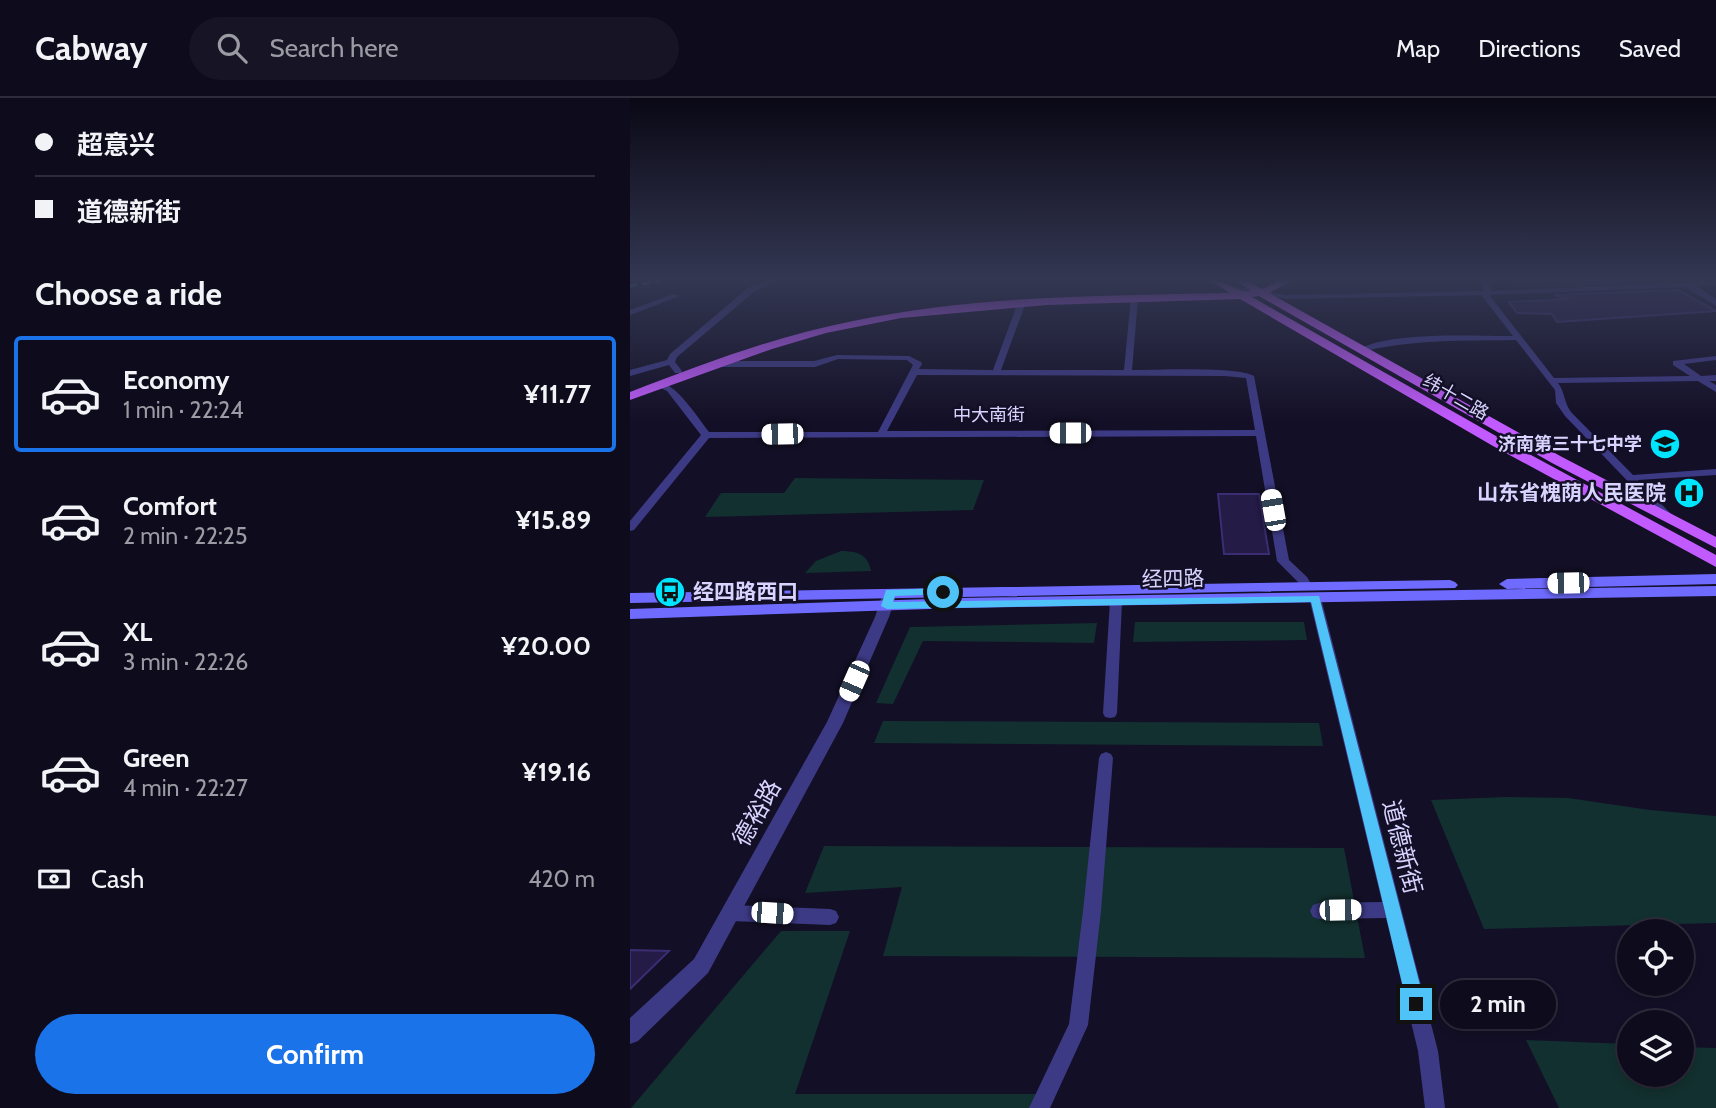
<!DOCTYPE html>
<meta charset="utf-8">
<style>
:root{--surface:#0e0b1c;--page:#171425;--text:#f1f3f6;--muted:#9b9ba3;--line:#2e2b3b;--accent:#1a73e8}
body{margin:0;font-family:Cabin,"Noto Sans SC",sans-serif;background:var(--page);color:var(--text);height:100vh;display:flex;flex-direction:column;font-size:26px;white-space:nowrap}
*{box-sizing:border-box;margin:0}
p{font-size:23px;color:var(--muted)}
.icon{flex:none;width:38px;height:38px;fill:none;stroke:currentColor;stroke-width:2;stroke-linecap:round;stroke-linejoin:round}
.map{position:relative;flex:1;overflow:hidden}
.details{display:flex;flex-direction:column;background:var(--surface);width:630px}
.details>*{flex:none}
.banner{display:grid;align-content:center;height:154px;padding:0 35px;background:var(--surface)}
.fabs{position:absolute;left:987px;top:821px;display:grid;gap:14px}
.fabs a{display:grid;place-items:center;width:77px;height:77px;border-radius:50%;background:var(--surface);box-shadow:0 4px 10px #0003,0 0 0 2px var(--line);font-size:35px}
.end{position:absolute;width:32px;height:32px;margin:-16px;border:9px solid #4fc3f7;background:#111;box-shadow:0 0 0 4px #111}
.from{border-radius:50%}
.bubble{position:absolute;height:49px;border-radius:24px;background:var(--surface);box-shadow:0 4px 10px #0003,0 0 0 2px var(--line);font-size:23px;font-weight:800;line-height:49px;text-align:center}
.car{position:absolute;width:21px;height:42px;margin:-21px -10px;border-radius:9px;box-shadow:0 0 5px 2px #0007;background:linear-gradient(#fff 24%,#345 0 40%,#fff 0 76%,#345 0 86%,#fff 0)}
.banner b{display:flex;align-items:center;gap:24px;height:66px;font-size:26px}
.banner b+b{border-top:2px solid var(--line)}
.banner i{width:18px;height:18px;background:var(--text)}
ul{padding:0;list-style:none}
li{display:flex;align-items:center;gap:21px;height:116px;margin:0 14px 10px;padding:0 21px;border:4px solid transparent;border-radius:7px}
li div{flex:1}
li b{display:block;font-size:26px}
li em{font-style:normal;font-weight:800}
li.active{border-color:var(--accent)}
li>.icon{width:63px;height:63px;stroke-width:1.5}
h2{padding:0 35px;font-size:32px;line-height:84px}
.pay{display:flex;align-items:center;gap:18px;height:77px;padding:0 35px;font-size:26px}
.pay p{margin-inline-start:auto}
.action{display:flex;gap:14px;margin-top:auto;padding:14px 35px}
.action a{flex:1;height:80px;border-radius:42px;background:var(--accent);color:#fff;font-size:28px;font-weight:800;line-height:80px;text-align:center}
header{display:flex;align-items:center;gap:42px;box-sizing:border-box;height:98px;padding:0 35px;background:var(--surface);border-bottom:2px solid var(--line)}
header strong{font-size:33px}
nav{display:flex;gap:38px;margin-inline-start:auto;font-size:24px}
.search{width:490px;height:63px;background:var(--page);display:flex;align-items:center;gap:18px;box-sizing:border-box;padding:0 24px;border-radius:38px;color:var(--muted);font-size:26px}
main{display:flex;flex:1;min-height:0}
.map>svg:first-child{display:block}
.green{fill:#12302f}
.building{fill:#241b47;stroke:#3b2d73;stroke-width:2}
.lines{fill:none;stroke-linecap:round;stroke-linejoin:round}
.minor{fill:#3d3a85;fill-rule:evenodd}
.tertiary{fill:#3d3a85;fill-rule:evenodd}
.secondary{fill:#6f6bff;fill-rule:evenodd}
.primary{fill:#c25bff;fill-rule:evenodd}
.rail{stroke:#00e5ff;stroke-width:2.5;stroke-dasharray:7 6;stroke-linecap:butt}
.route{fill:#4fc3f7}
.labels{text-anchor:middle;stroke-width:5;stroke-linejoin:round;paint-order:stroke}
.far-street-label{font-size:18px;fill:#d9d4ff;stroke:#130f26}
.far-poi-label{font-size:18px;font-weight:bold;fill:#d9d4ff;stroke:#130f26;text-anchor:end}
.poi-label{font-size:21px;font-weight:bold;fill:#d9d4ff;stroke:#130f26;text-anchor:end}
.street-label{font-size:21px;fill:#d9d4ff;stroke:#130f26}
.near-street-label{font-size:24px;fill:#d9d4ff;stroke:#130f26}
</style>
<header>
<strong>Cabway</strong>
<div class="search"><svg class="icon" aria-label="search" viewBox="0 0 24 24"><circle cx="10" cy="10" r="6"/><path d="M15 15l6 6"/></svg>Search here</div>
<nav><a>Map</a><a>Directions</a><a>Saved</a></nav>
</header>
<main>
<section class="details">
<div class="banner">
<b><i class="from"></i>超意兴</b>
<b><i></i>道德新街</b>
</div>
<h2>Choose a ride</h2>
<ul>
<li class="active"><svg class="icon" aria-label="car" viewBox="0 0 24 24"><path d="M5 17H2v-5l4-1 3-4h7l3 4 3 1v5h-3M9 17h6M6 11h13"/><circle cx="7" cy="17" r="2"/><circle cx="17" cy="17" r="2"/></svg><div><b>Economy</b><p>1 min · 22:24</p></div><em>¥11.77</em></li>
<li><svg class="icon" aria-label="car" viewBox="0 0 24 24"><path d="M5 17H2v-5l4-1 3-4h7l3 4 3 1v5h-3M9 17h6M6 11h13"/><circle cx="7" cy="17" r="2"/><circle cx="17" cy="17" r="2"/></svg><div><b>Comfort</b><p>2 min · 22:25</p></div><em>¥15.89</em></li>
<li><svg class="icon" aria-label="car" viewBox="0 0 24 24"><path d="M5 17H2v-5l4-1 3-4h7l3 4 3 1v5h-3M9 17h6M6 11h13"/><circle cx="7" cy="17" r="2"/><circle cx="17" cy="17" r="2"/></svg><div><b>XL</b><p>3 min · 22:26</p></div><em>¥20.00</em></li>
<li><svg class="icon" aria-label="car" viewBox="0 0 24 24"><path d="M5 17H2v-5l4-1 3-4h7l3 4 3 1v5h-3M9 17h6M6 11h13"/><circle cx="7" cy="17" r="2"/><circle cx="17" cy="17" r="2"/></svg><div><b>Green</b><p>4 min · 22:27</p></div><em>¥19.16</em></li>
</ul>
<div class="pay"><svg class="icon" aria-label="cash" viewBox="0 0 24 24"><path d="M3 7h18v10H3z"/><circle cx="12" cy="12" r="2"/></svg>Cash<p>420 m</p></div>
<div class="action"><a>Confirm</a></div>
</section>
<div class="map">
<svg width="1086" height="1010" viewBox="0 0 1086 1010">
<rect width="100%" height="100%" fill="#130f26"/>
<path class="green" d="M165 380 354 382 343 412 75 419 91 395H154Z
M211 453C227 453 238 456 241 473L175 475 186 463Z
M505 524H674L677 542 503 544Z
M467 525 464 545 293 543 263 606 246 605 280 529Z
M253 623 689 625 693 648 244 645Z
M875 699 938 700 1020 712 1086 718V825L854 831 801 702Z
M194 748 714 750 735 860 253 858 272 789 175 795Z
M151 833H220L165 996H411L402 1010H1Z
M896 942 999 946V976H1052V949L1086 950V1010H929Z"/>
<path class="building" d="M887 183H1030L896 189 886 186Z
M1048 192 1086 213 927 224 922 216 887 215 879 204 939 201 924 197Z
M588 396H629L639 456H594Z
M0 852 39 853 0 891Z"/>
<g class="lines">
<path class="minor" d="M138 183H147L125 193 47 259 45 264 52 273 51 275H45L39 267 0 278V272L37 262 40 256 119 189Z
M850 183H856L861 189 860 198 924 280 1060 278 1043 267V263L1086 258V262L1054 266 1071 278 1086 277V283H1079L1086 287V294L1068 283 928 285C935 294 934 305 941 314L1003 377 1086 371V377L1008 382 1043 418 1044 420 1043 422H1035L935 318 926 305 925 292 886 242C834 243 782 241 731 254L727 252C759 233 844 238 883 238L852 198 853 189Z
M43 196 50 198 0 217V212Z
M501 199 508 201 502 272C527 272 607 268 624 278L659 462 677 479 683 489 681 492H673L668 484 647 463 626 338 79 340 4 432 0 433V423L71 337 37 293 27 288V284C46 284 67 319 79 334H248L283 267 277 262 208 261 185 269H85L81 266 85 263H184L207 257 279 258 291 264 292 266 289 271 363 272 388 204 392 202 396 204 371 272H494ZM287 277 595 278 616 280 625 332 257 333Z
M685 496 691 500 808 953 815 1010H795L788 953 756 820 689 821 683 819 680 813 683 807 689 805 752 804 679 500Z
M486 499 492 503 487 615 485 619 480 620 475 619 473 615 480 503Z
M476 654 481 656 483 660 471 813 458 927 420 1010H399L439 926 453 813 469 660 471 656Z
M100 807 200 811 206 813 209 819 206 825 200 827 100 823 94 821 91 815 94 809Z"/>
<path class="tertiary" d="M1086 183V187L1066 188 1086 201V208L1055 189 858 197 657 201 597 190 601 188 657 197 858 193Z
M260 491 267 495 259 519 213 625 78 875 8 943 0 946V920L64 861 197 624 245 519 253 495Z"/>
<path class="secondary" d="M1086 476V486L877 491 869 486 877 481Z
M820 482 825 484 828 487 825 490 0 505V495Z
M1086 488V498L330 510 0 521V511L330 500Z"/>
<path class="primary" d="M581 183C598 182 607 196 621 193L606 183H618L632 191 649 183H662L639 195 932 359 1086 439V450L922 365 629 198 622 199 873 342 1086 457V469L863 348 610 201 416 207 271 220 196 235 142 251 0 302V294C73 266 146 238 223 223 347 197 474 198 600 195Z"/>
<path class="rail" d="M0 188 31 183"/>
</g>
<linearGradient id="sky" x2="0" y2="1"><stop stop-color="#0a0815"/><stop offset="0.56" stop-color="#333752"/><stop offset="1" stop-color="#333752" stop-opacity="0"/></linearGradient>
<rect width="1086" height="324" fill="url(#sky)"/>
<path class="route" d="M313 490 319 494 317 496 265 498 263 504 689 498 795 906 792 912 786 914 780 912 777 906 681 504 257 511 251 508 256 492Z"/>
<defs>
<g id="school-disc" transform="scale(1.575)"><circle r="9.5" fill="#00e5ff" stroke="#130f26"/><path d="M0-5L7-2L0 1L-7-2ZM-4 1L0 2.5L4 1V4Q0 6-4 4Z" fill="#111"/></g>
<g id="hospital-disc" transform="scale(1.575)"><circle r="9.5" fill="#00e5ff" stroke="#130f26"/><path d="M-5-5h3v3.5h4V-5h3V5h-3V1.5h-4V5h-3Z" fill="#111"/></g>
<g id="bus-disc" transform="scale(1.575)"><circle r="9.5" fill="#00e5ff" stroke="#130f26"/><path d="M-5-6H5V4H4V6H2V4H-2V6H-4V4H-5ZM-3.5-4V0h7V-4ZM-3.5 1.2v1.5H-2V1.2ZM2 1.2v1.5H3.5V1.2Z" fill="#111"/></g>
</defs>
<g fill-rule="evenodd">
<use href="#school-disc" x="1035" y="346"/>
<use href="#hospital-disc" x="1059" y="395"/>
<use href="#bus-disc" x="40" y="494"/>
</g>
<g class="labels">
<g class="far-street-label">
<text transform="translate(826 299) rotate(30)" y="6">纬十二路</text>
<text x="359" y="323">中大南街</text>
</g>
<g class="far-poi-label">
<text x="1012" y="352">济南第三十七中学</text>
</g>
<g class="poi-label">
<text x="1036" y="402">山东省槐荫人民医院</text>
<text x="63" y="501" text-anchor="start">经四路西口</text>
</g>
<g class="street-label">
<text transform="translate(543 481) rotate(-1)" y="7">经四路</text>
</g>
<g class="near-street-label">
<text transform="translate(127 715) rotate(-61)" y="8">德裕路</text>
<text transform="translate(772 749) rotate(76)" y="8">道德新街</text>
</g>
</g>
</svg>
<div class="fabs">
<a><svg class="icon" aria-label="locate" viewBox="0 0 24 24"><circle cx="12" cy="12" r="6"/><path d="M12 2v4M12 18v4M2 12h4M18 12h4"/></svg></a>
<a><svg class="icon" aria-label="layers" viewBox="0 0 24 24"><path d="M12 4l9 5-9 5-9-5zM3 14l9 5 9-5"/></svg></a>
</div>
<i class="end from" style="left:313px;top:494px"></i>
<i class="end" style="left:786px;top:906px"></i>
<div class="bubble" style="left:810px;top:882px;width:116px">2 min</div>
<i class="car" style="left:440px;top:335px;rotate:270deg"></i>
<i class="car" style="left:152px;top:336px;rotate:269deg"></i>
<i class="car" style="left:643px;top:412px;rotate:350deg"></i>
<i class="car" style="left:938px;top:485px;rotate:269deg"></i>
<i class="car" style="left:224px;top:583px;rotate:204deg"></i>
<i class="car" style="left:710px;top:812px;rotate:89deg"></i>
<i class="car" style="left:142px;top:815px;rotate:94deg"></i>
</div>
</main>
